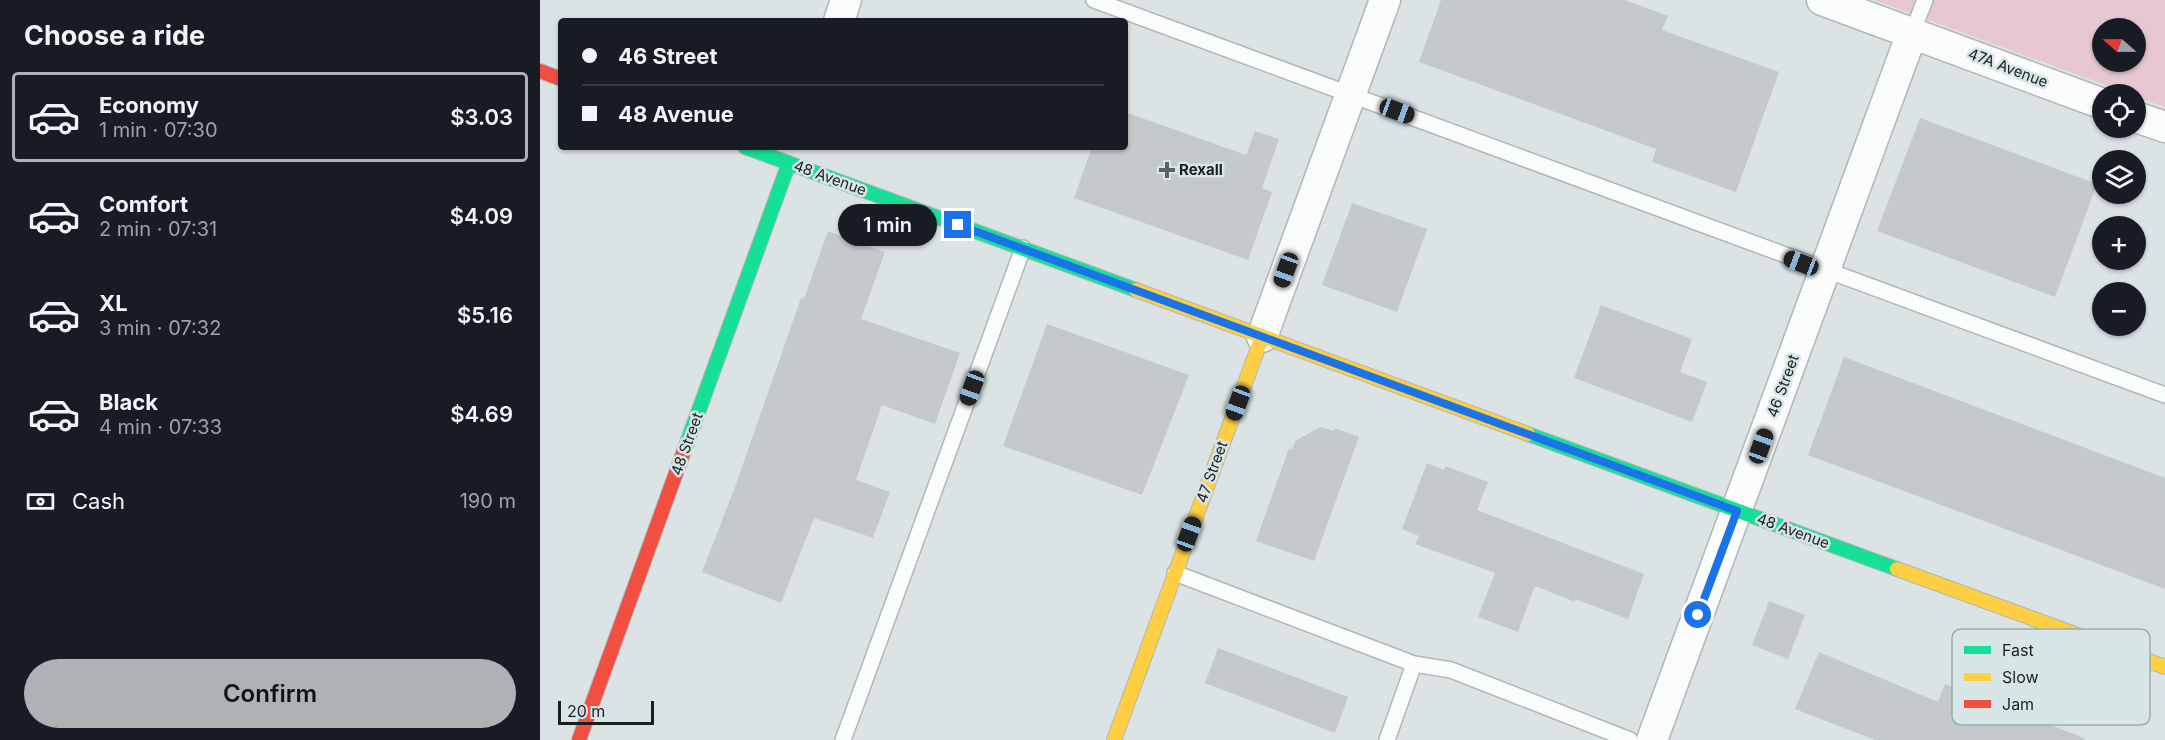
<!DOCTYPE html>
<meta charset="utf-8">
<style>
:root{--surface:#171b24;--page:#242831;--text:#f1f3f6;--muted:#9ea1a6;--line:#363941;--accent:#aeb2b4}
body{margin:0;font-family:Inter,sans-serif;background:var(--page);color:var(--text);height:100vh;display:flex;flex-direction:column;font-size:22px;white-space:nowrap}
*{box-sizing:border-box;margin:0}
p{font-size:20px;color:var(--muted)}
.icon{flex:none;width:33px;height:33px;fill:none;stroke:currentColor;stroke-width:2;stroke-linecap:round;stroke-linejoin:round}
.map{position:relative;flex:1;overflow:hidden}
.side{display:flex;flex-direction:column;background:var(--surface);width:540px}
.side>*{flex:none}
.top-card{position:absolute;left:18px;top:18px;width:570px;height:132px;border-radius:6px;box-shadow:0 2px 4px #0004;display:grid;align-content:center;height:132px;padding:0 24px;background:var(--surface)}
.needle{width:39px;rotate:290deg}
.controls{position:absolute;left:1552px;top:18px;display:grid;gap:12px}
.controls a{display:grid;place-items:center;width:54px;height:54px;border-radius:50%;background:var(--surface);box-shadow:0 2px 4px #0004;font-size:30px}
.scale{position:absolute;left:18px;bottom:15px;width:96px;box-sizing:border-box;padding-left:6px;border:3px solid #191e1f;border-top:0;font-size:16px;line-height:21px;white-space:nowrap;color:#191e1f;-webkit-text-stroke:4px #d8e6e8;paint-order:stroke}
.end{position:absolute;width:27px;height:27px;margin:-14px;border:8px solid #1a73e8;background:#fff;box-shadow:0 0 0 3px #fff}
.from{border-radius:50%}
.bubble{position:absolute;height:42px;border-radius:21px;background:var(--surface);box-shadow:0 2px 4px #0004;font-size:20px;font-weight:600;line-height:42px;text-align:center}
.car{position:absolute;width:18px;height:36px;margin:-18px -9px;border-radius:8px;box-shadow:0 0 4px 2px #0007;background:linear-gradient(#222 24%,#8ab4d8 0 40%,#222 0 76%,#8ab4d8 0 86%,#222 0)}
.top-card b{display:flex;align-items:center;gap:21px;height:57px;font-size:22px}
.top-card b+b{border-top:2px solid var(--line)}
.top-card i{width:15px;height:15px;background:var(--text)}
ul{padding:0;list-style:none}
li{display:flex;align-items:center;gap:18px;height:90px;margin:0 12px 9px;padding:0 12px;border:3px solid transparent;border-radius:6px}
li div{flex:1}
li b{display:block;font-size:22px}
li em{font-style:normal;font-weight:600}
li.current{border-color:var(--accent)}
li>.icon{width:54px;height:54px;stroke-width:1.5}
h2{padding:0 24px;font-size:27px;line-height:72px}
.pay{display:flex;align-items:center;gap:15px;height:66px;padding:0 24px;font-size:22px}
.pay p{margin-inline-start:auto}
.action{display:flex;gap:12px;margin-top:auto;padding:12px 24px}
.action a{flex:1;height:69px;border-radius:36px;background:var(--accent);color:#111;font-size:24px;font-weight:600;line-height:69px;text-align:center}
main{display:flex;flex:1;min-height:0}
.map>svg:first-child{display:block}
.green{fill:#e7c7d1;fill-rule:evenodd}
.building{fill:#c4cacb}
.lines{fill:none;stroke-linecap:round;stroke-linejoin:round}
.lane-casing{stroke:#b1b6b7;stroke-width:18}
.street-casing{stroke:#b1b6b7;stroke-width:33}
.fast-casing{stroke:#b1b6b7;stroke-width:16}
.slow-casing{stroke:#b1b6b7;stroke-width:16}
.jam-casing{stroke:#b1b6b7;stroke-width:16}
.lane{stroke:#fafbfb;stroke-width:15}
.street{stroke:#fafbfb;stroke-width:30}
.fast{stroke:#16e098;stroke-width:14}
.slow{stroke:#ffcf43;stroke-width:14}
.jam{stroke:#f24e42;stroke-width:14}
.route{stroke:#1a73e8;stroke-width:8}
.poi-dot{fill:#5d6364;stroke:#d8e6e8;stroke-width:2}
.labels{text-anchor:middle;stroke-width:5;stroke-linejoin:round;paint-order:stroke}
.street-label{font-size:15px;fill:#191e1f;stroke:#d8e6e8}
.poi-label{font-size:15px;font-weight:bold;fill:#191e1f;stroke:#d8e6e8;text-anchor:start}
.key{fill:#d8e6e8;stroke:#9faaac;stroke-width:1.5}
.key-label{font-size:16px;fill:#191e1f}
</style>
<main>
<section class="side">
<h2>Choose a ride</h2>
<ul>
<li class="current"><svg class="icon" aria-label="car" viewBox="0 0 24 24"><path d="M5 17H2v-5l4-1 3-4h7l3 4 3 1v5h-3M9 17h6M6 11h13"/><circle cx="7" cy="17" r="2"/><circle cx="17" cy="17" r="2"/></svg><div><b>Economy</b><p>1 min · 07:30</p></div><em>$3.03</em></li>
<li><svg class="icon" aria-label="car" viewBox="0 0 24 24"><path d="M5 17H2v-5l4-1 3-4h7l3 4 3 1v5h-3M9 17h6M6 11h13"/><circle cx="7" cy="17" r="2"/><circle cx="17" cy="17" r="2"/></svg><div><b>Comfort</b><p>2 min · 07:31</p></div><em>$4.09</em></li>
<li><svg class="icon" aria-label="car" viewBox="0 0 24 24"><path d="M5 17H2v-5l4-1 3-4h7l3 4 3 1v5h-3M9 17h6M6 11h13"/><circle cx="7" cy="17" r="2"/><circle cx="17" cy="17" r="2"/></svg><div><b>XL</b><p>3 min · 07:32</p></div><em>$5.16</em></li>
<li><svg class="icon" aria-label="car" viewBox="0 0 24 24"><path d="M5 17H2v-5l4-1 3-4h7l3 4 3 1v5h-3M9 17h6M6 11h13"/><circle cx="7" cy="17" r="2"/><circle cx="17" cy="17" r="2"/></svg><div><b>Black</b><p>4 min · 07:33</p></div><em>$4.69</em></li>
</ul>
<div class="pay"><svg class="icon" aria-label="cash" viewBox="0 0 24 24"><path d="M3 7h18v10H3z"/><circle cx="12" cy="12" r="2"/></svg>Cash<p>190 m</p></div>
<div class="action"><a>Confirm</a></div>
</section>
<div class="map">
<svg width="1625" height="740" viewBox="0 0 1625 740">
<rect width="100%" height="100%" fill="#dce3e4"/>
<path class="green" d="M1334 0H1625V107L1596 97V94H1590ZM1563 28H1596V62H1563Z"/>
<path class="building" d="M901 0H1085L1128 16 1122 30 1239 72 1196 192 1112 162 1116 149 879 62Z
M585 112 706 155 715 131 739 139 722 188 732 192 708 260 534 198 552 147H585Z
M1380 118 1557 184 1515 297 1337 231Z
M812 203 887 229 857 312 782 285Z
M288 231 345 252 321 319 420 353 395 424 342 405 316 480 350 492 333 538 274 518 241 603 162 572 195 487 261 298 264 299Z
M1061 305 1152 339 1140 372 1167 382 1152 422 1034 378Z
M507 324 649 375 602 495 463 446Z
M1304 357 1625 478V589L1268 455Z
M780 427 794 431 795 428 819 437 774 561 716 541 749 448 752 450 755 441Z
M887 463 904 470 905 466 948 482 937 510 1104 574 1088 619 1035 599V602L995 586 978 632 938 617 955 573 875 544 879 536 862 529Z
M1229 601 1265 615 1248 659 1212 645Z
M678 648 808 697 795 733 665 683Z
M1279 652 1398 702 1405 684 1544 738V740H1335L1255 709Z"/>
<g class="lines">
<g class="lane-casing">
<path id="lane" d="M554 0C912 130 1267 265 1625 395
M1372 33 1385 0
M635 573 874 664 911 670 1090 740
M303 740 483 248
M847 740 874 664"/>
</g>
<g class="street-casing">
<path id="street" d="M1282 0 1563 104
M299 21 306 0
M1596 117 1625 127
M722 337 845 0
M1112 740 1372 33"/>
</g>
<g class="fast-casing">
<path id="fast" d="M205 147 596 290
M988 434 1357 569
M144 451 249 163"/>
</g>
<g class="slow-casing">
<path id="slow" d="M596 290 988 434
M1357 569 1625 667
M574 740 722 337"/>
</g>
<g class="jam-casing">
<path id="jam" d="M0 71 21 79
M39 740 144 451"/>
</g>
<use href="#lane" class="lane"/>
<use href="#street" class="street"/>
<use href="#fast" class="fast"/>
<use href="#slow" class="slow"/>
<use href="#jam" class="jam"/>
</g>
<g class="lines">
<path class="route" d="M418 225 1197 511 1158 615"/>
</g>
<path class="poi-dot" d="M624 161h6v6h6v6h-6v6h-6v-6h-6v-6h6z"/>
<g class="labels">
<g class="street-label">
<text transform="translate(1468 68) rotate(21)" y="5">47A Avenue</text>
<text transform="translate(290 178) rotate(20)" y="5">48 Avenue</text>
<text transform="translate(1243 386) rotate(-70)" y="5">46 Street</text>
<text transform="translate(147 444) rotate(-70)" y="5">48 Street</text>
<text transform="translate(672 472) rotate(-70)" y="5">47 Street</text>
<text transform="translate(1253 531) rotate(20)" y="5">48 Avenue</text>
</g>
<g class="poi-label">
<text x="639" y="175">Rexall</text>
</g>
</g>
<rect x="1412" y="629" width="198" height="96" rx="9" class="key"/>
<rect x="1424" y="646" width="27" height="8" fill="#16e098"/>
<rect x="1424" y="673" width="27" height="8" fill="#ffcf43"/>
<rect x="1424" y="700" width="27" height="8" fill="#f24e42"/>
<g class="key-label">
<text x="1462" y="656">Fast</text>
<text x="1462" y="683">Slow</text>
<text x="1462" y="710">Jam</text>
</g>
</svg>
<div class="controls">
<a><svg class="needle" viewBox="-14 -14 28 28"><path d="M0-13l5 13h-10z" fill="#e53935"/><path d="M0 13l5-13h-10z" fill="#9ea1a6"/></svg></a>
<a><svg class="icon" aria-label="locate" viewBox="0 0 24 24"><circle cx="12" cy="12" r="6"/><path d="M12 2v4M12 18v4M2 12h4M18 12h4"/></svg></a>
<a><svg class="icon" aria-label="layers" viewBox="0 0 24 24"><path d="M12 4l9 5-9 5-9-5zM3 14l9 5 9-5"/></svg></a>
<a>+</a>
<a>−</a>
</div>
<div class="scale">20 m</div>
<i class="end from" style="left:1158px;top:615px"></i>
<i class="end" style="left:418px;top:225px"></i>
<div class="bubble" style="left:298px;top:204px;width:99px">1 min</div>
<i class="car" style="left:857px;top:111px;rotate:110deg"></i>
<i class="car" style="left:1261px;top:263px;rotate:291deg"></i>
<i class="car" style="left:746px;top:270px;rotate:200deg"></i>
<i class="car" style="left:432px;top:388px;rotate:200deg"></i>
<i class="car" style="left:698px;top:403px;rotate:200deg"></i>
<i class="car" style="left:1221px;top:446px;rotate:20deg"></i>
<i class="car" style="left:649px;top:534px;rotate:20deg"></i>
<div class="top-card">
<b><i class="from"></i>46 Street</b>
<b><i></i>48 Avenue</b>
</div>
</div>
</main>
